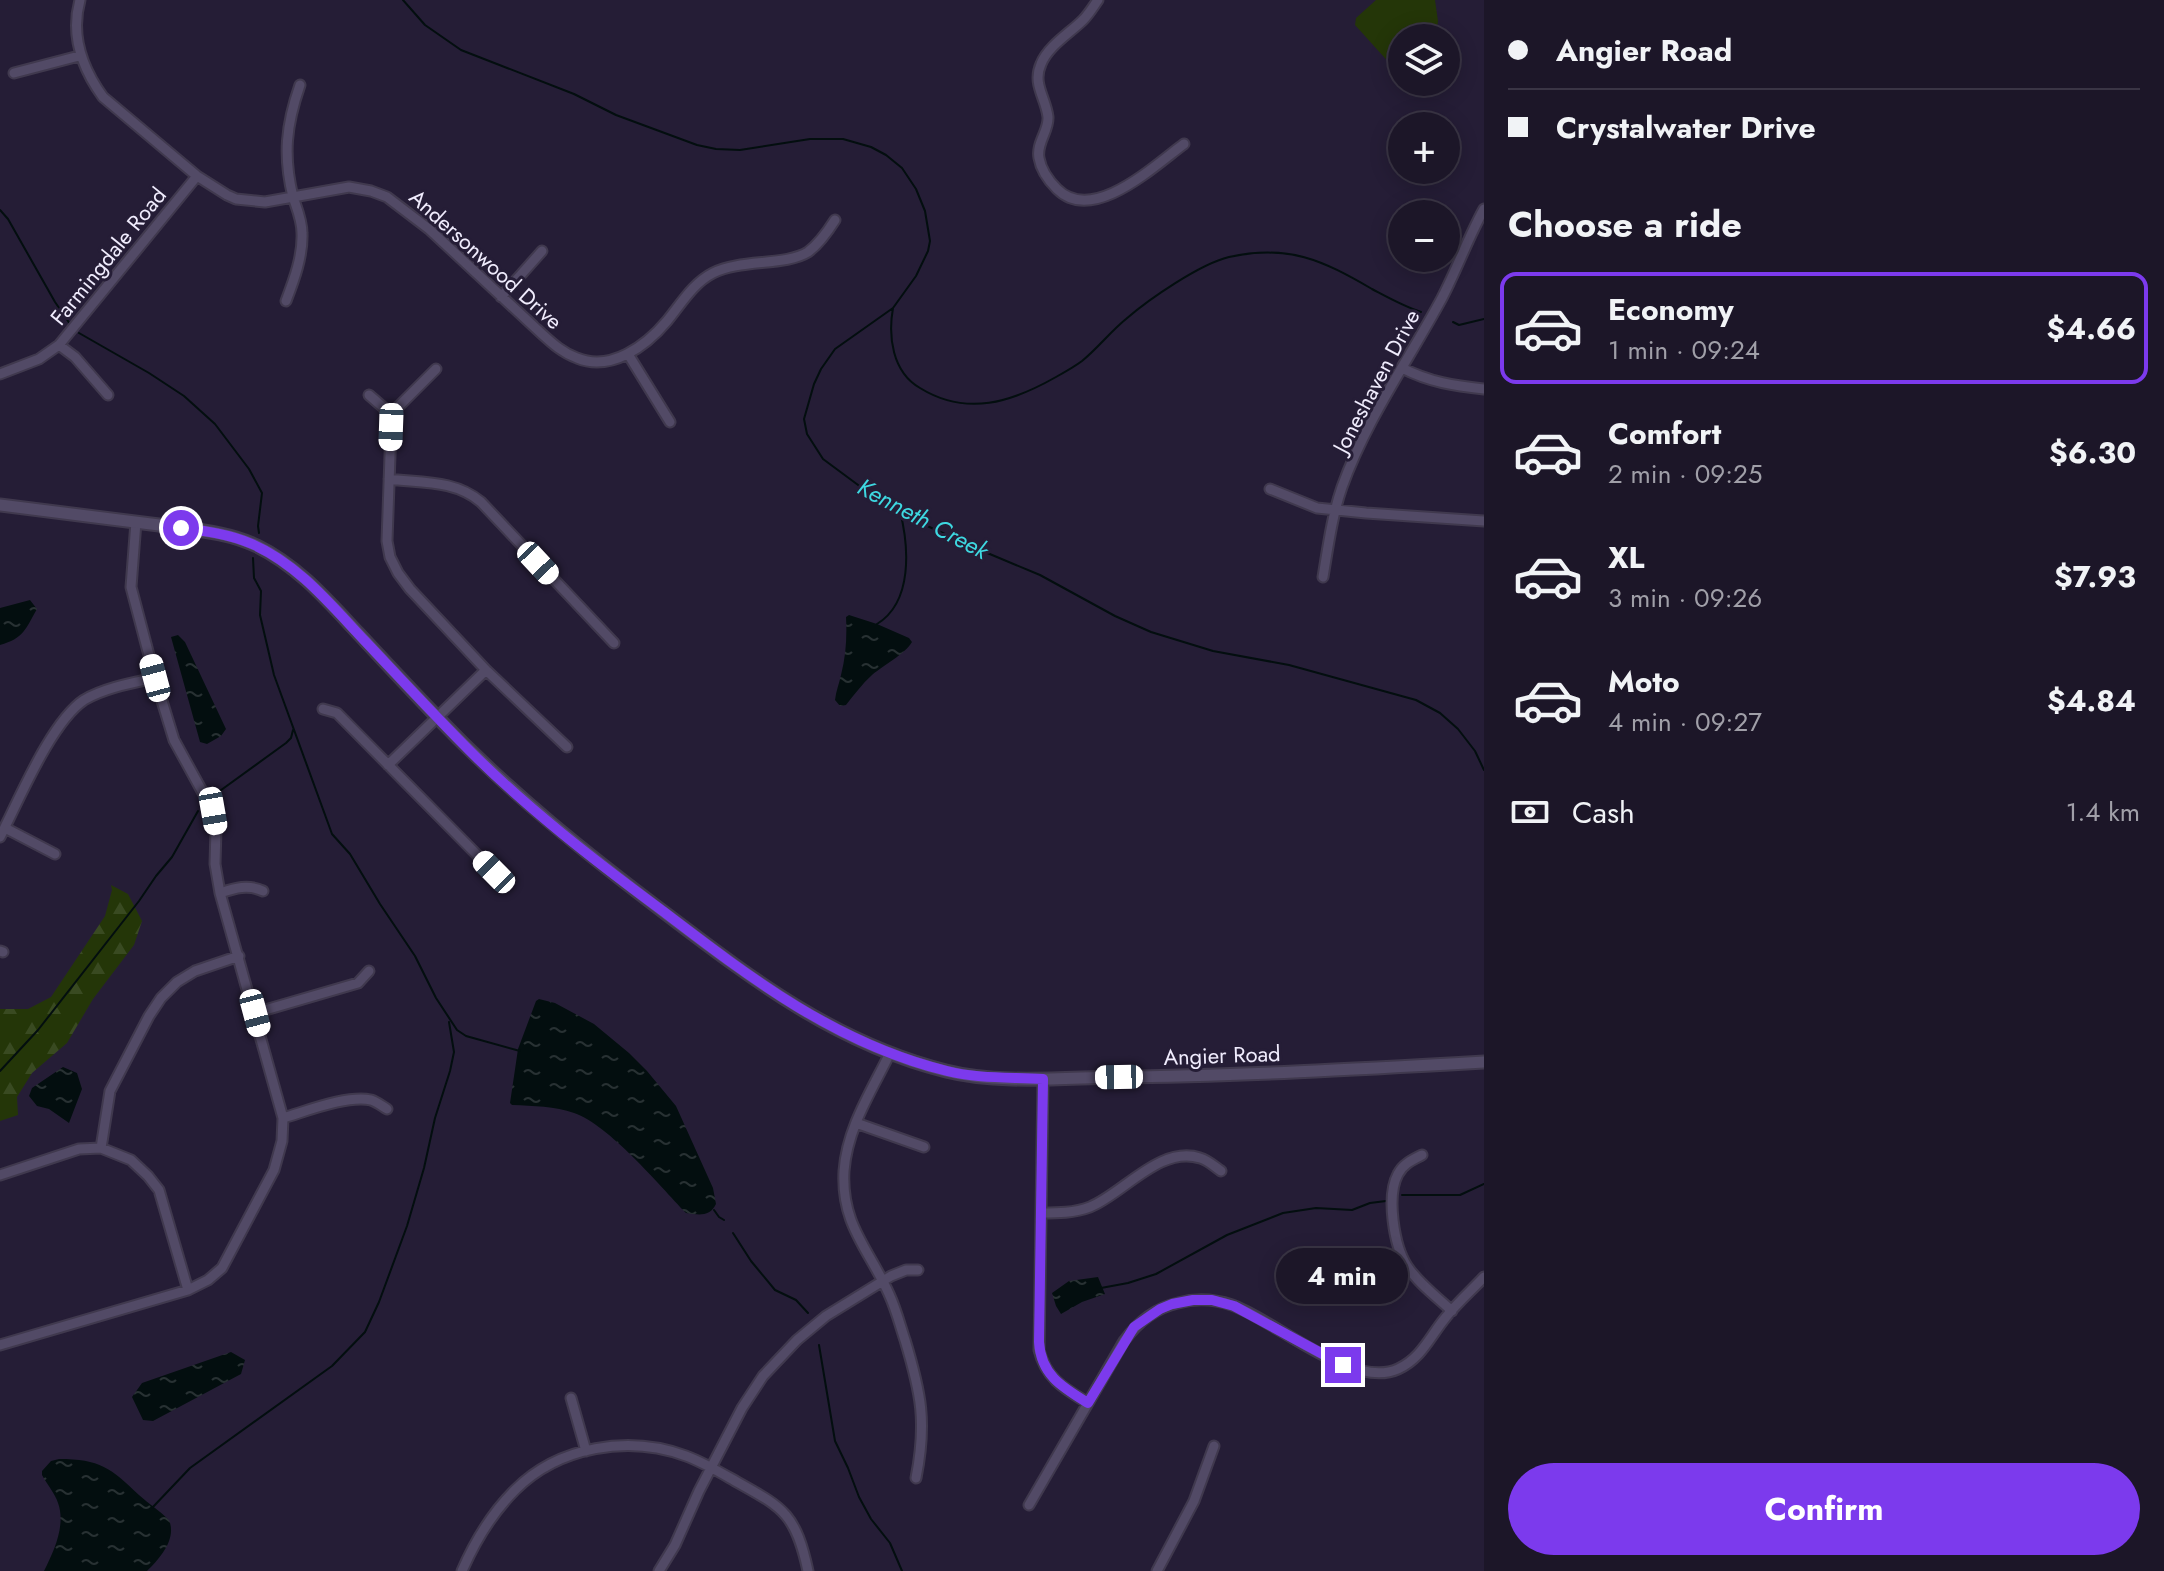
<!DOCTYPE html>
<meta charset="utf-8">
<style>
:root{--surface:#1c1628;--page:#251f30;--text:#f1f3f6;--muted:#a09fa8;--line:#3a3545;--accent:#7c3aed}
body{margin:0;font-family:Jost,sans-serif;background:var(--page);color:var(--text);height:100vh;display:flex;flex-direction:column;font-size:30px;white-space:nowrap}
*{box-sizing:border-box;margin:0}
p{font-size:26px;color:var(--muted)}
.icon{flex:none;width:44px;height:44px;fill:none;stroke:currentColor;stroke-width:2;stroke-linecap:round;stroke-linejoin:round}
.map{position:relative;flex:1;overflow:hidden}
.details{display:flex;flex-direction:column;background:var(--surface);width:680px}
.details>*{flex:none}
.banner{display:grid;align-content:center;height:176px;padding:0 24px;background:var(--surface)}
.controls{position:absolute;left:1388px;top:24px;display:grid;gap:16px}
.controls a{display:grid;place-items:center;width:72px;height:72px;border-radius:50%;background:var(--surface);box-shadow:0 4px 20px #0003,0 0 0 2px var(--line);font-size:40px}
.end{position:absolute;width:36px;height:36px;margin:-18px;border:10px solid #7c3aed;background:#fff;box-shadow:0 0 0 4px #fff}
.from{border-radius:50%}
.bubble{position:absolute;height:56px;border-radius:28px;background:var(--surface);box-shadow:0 4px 20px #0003,0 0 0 2px var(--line);font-size:26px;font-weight:700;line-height:56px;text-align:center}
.car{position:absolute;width:24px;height:48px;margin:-24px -12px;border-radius:10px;box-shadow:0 0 6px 2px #0007;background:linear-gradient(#fff 24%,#345 0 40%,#fff 0 76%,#345 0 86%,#fff 0)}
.banner b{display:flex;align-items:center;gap:28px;height:76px;font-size:30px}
.banner b+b{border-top:2px solid var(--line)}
.banner i{width:20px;height:20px;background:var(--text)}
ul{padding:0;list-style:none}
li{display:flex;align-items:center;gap:24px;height:112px;margin:0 16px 12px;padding:0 8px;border:4px solid transparent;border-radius:16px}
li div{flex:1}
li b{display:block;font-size:30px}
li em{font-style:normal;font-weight:700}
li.selected{border-color:var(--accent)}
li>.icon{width:72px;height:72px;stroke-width:1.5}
h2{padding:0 24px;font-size:36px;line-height:96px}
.pay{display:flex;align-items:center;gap:20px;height:88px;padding:0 24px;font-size:30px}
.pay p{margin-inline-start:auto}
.primary-button{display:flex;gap:16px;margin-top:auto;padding:16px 24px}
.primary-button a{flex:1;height:92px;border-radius:48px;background:var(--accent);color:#fff;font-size:32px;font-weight:700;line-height:92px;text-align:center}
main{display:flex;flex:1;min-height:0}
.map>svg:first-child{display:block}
.forest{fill:url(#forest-firs)}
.green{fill:#243608}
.water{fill:url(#water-ripples)}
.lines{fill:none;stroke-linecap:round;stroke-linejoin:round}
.stream{stroke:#030e0f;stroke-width:2}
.minor-casing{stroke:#40394e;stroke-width:13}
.tertiary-casing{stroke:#40394e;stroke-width:15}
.minor{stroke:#524a66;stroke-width:9}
.tertiary{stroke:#524a66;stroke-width:11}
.route{stroke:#7c3aed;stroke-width:10}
.labels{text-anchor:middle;stroke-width:6;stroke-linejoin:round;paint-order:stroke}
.street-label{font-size:22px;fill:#f0ecfd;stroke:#251d36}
.water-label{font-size:24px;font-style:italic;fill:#3ed8e1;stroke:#251d36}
</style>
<main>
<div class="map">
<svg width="1484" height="1571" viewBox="0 0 1484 1571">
<defs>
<pattern id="forest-firs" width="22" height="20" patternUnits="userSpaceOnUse" patternTransform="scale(2)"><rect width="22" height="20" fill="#243608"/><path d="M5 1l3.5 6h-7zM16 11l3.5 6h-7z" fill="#394a21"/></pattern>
<pattern id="water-ripples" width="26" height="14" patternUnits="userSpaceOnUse" patternTransform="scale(2)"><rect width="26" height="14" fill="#030e0f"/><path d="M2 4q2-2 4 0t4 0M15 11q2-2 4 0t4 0" fill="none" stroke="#283133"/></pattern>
</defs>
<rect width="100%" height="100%" fill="#251d36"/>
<path class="forest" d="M111 885 128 894 142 921 134 945 93 999 67 1043 32 1073 17 1097 18 1115 0 1121V1009H28L51 997 105 916 112 890Z"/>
<path class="green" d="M1376 0H1435L1438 21 1436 38H1402V77L1355 25 1356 18Z"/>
<path class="water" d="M30 600 37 609C25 630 24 638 0 645V608Z
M849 615 877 624 909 638 912 642C905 654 884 665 872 675 862 684 854 695 846 705L840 706 835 700C836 691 839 684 841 675 846 656 847 637 846 617Z
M178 635 185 642 226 729 221 736 207 744 200 742 171 637Z
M539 999 555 1003 594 1024 629 1053 647 1071 676 1106 713 1188 716 1204C710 1217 699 1215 686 1213 659 1185 609 1125 574 1113 555 1106 533 1106 512 1105L510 1103 518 1049 536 1001Z
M63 1067 77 1073 82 1089 69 1123 49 1109 37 1106 29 1096 32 1088Z
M1098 1277 1105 1294 1082 1302 1061 1314 1056 1306 1052 1293 1069 1281Z
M231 1352 245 1360 241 1374 153 1421 143 1420 132 1397 142 1383Z
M59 1459C100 1459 111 1468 139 1495 149 1504 160 1511 169 1520 177 1539 160 1558 147 1571H44C54 1551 66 1525 58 1503 55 1494 47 1484 42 1475V1471L51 1461Z"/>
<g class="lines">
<path class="stream" d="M403 0 425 25 461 50 574 94 616 115 697 145 716 149 740 150 810 139H843L871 147 886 155 902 168 916 189 925 211 930 241 928 251 916 276 893 308 835 349 821 369 814 384 804 419 807 434 823 459 877 499 925 525 985 552 1040 575 1115 616 1151 632 1213 651 1289 665 1416 700 1440 713 1458 729 1475 751 1484 770
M0 210 8 219 55 302 70 324
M893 308C888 336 892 372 920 388 967 417 1012 402 1056 377 1065 372 1074 367 1082 361 1098 348 1110 332 1126 319 1149 299 1200 264 1229 257 1289 244 1322 260 1372 289 1389 298 1403 306 1421 312
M1453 322 1459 325 1484 319
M79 333 149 373 184 396 215 424 249 469 262 493 258 526 259 533
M253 558 254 578 261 591 260 615 274 675 332 834 350 854 380 904 415 956 436 998 457 1030 466 1036 520 1051
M877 624C913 602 909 547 900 511
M217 793 286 743 291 738 293 730
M0 1071 38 1030 139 901 156 876 172 857 198 811
M1402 1195H1460L1484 1184
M714 1210 719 1217 724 1220
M733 1233 751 1261 775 1290 796 1300 808 1313
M1101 1288 1128 1283 1156 1274 1227 1235 1283 1213 1316 1208 1352 1210 1370 1203 1386 1201
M819 1345 835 1441 848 1468 859 1497 871 1519 890 1543 902 1571
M152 1508 190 1468 332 1366 365 1332 379 1302 407 1226 424 1168 435 1118 450 1071 454 1052 449 1022"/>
<g class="minor-casing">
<path id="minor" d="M80 0C70 36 82 68 103 97L197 176 227 195 236 199 265 202 349 187 371 191 387 197 429 229 542 334C553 344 563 353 577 358 611 372 646 346 667 321 681 304 693 283 713 273 740 259 786 266 808 252 819 244 828 231 835 220
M1098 0C1093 7 1089 14 1083 20 1070 33 1048 46 1041 64 1032 84 1046 98 1048 117 1049 131 1036 143 1039 158 1041 170 1048 180 1057 189 1093 225 1155 165 1184 144
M14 73 79 56
M501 297 542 251
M286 301C294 280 303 256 302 233 302 220 297 209 293 197 283 156 286 125 300 85
M59 345 75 357 108 395
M628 354 670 422
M1402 368C1429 382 1455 386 1484 389
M0 374 39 359 59 345 197 176
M369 395 384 408 391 427 387 541 390 557 398 573 410 589 486 670 567 747
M388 417 436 369
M389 479C422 483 455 480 481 502L614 643
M1270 489 1317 508 1366 513 1484 521
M1323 577C1328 547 1332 516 1342 487 1366 420 1408 361 1442 298 1457 269 1468 238 1484 209
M323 709 337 713 494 872
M388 765 486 670
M5 828 55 854
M0 837C19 800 51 722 84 700 104 688 132 683 155 678
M220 893C235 888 248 884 263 891
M0 951 3 952
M255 1013 358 983 369 971
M890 1053C872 1090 847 1128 844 1171 841 1225 869 1249 889 1294 896 1309 900 1325 905 1340 921 1393 927 1422 916 1478
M1043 1079 1039 1350C1046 1379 1065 1389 1088 1403
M283 1118C307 1111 347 1095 371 1100 377 1102 382 1106 387 1109
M856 1123 924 1147
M101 1148 110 1091 149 1016 161 998 177 982 195 971 239 956
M1422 1155C1412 1160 1403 1164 1398 1174 1386 1196 1394 1246 1407 1266 1418 1283 1437 1297 1452 1311
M0 1175 79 1149 101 1148 131 1160 148 1176 159 1190 188 1290
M1041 1213C1058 1213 1074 1213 1090 1207 1123 1194 1160 1145 1200 1158 1208 1160 1215 1167 1221 1171
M0 1345 188 1290 208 1280 222 1268 274 1170 282 1141 283 1118 220 893 215 864 216 829 213 811 174 740 155 678 131 587 136 522
M571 1398 586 1451
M1029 1505 1124 1341C1138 1322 1155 1308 1178 1303 1196 1298 1214 1299 1232 1305 1275 1320 1352 1390 1398 1369 1422 1358 1430 1336 1446 1317 1458 1302 1472 1290 1484 1277
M462 1571C475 1541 492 1513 515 1490 559 1446 629 1435 686 1456 702 1462 716 1470 730 1478 781 1507 795 1510 808 1571
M659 1571 675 1545 699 1491 742 1408 763 1376 797 1340 826 1316 891 1276 906 1270H918
M1157 1571 1194 1501 1214 1446"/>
</g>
<g class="tertiary-casing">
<path id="tertiary" d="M0 505C53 512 106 518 159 525 192 530 226 531 257 546 298 566 328 601 358 633 385 662 412 691 439 719 510 793 588 855 669 916 756 982 838 1044 946 1071 997 1084 1061 1078 1114 1077 1237 1076 1361 1069 1484 1062"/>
</g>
<use href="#minor" class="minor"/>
<use href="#tertiary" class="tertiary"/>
</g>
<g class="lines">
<path class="route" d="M181 528C205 531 229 534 252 544 298 564 331 605 365 641 400 678 434 715 470 751 528 809 594 860 660 909 749 977 836 1044 947 1071 978 1079 1011 1077 1043 1079L1039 1342C1041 1375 1062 1387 1088 1403L1134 1327 1160 1309 1172 1304 1193 1300H1212L1234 1306 1343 1365"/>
</g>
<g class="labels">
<g class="street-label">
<text transform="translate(108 256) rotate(-51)" y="8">Farmingdale Road</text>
<text transform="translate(486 259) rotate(42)" y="8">Andersonwood Drive</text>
<text transform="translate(1376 381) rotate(-62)" y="8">Joneshaven Drive</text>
<text transform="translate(1222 1055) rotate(-2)" y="8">Angier Road</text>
</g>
<g class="water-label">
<text transform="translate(923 519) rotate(28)" y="8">Kenneth Creek</text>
</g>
</g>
</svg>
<div class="controls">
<a><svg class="icon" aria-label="layers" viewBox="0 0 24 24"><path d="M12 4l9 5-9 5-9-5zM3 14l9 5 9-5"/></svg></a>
<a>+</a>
<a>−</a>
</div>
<i class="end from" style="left:181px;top:528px"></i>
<i class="end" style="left:1343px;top:1365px"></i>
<div class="bubble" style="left:1276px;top:1248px;width:132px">4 min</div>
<i class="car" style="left:391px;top:427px;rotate:182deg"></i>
<i class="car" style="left:538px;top:563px;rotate:137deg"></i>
<i class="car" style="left:155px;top:678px;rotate:345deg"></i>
<i class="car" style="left:213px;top:811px;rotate:170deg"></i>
<i class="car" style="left:494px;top:872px;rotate:315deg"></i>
<i class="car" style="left:255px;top:1013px;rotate:165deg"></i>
<i class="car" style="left:1119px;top:1077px;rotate:269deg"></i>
</div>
<section class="details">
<div class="banner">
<b><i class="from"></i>Angier Road</b>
<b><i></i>Crystalwater Drive</b>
</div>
<h2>Choose a ride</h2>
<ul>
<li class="selected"><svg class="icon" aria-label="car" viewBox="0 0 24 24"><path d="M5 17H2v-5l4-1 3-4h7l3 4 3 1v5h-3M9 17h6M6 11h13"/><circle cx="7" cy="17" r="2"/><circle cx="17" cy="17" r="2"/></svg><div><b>Economy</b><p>1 min · 09:24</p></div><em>$4.66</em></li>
<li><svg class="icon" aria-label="car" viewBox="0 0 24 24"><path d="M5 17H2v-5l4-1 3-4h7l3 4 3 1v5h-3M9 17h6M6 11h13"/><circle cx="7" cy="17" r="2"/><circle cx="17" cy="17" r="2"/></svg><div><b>Comfort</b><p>2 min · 09:25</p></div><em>$6.30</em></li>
<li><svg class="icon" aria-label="car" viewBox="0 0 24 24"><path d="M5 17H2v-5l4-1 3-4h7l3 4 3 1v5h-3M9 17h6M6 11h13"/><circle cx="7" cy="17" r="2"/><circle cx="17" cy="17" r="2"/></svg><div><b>XL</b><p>3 min · 09:26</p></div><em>$7.93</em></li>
<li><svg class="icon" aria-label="car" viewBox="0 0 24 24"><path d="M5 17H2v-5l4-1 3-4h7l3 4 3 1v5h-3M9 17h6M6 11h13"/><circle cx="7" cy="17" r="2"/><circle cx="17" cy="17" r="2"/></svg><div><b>Moto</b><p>4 min · 09:27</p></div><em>$4.84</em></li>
</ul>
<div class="pay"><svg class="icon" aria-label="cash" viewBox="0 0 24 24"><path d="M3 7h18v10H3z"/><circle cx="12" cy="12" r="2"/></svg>Cash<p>1.4 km</p></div>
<div class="primary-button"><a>Confirm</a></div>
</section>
</main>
